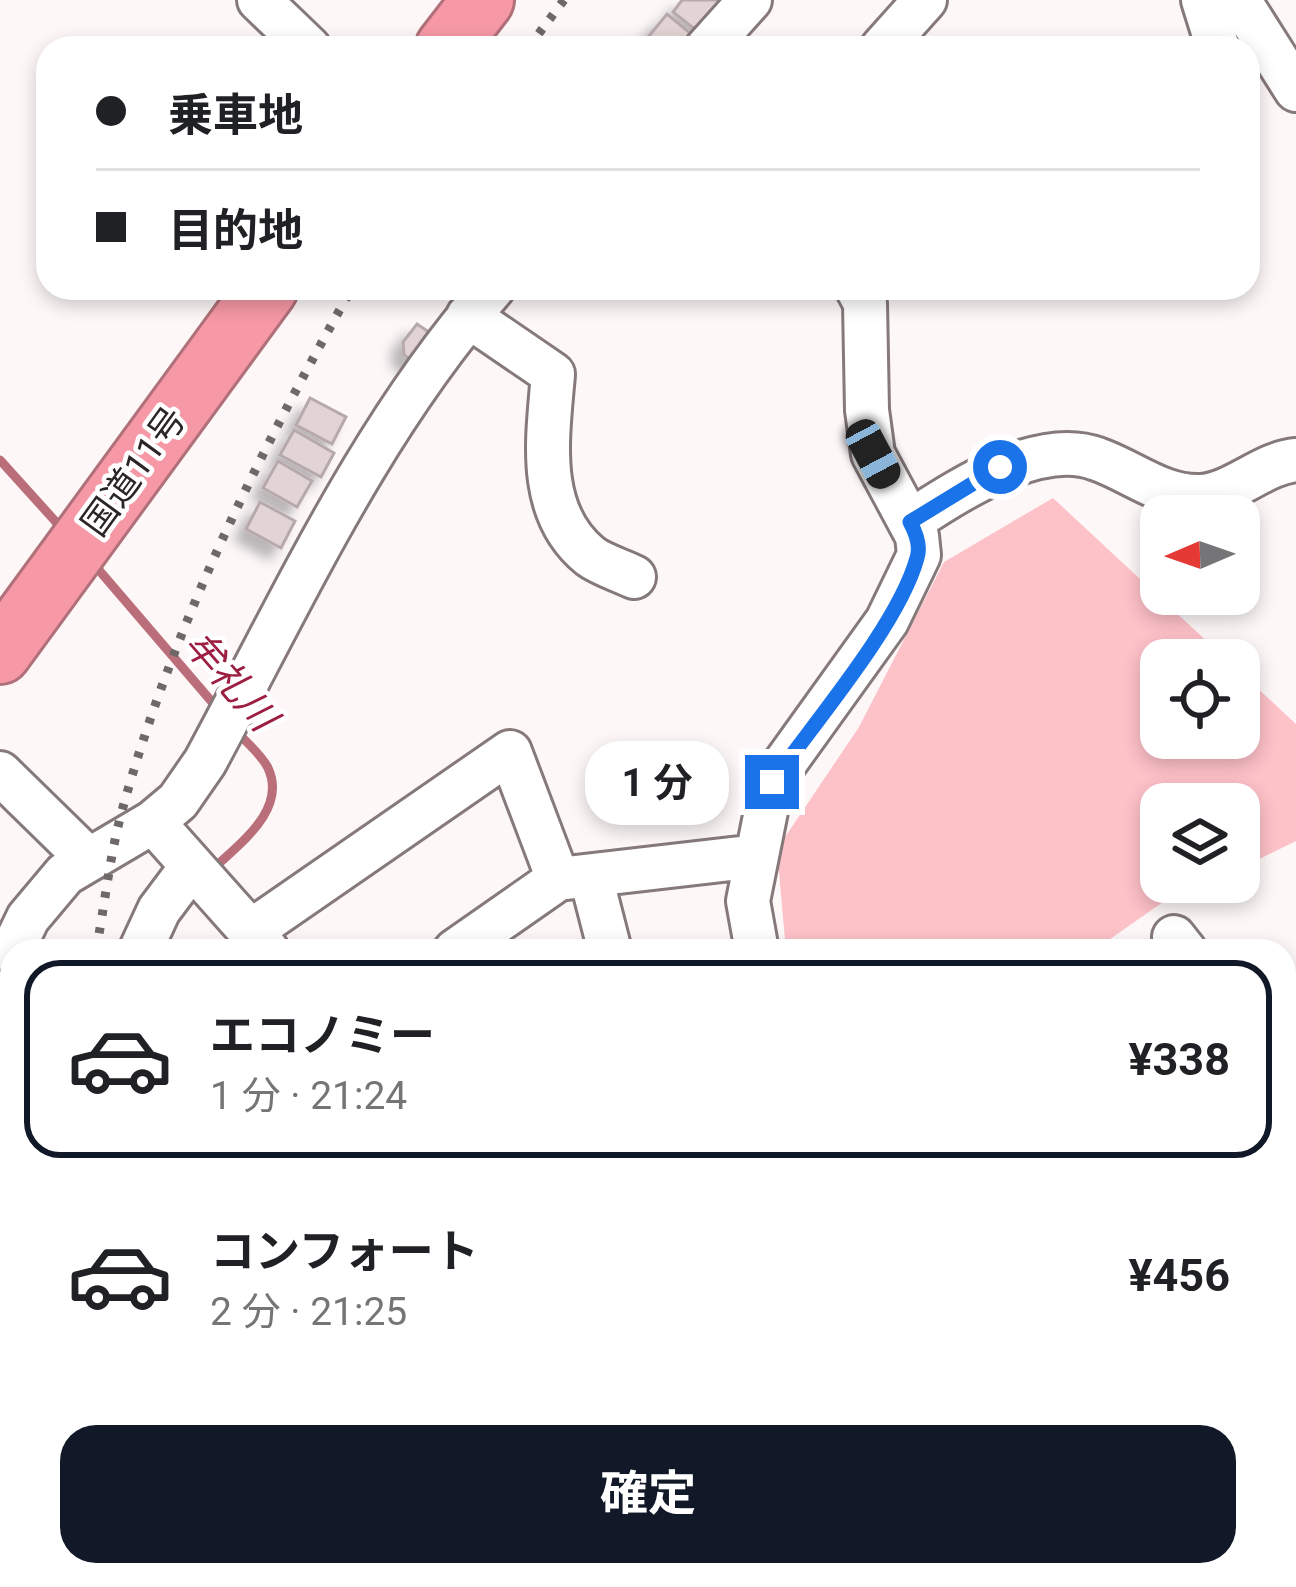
<!DOCTYPE html>
<html lang="ja">
<meta charset="utf-8">
<style>
:root{--surface:#fff;--page:#f6f6f6;--text:#202124;--muted:#757577;--line:#e0e0e0;--accent:#111827}
body{margin:0;font-family:Roboto,"Noto Sans JP",sans-serif;background:var(--page);color:var(--text);height:100vh;display:flex;flex-direction:column;font-size:45px;white-space:nowrap}
*{box-sizing:border-box;margin:0}
p{font-size:39px;color:var(--muted)}
.icon{flex:none;width:66px;height:66px;fill:none;stroke:currentColor;stroke-width:2;stroke-linecap:round;stroke-linejoin:round}
.map{position:relative;flex:1;overflow:hidden}
.panel{position:absolute;left:0px;top:939px;width:1296px;height:648px;display:flex;flex-direction:column;background:var(--surface);border-radius:36px 36px 0 0;box-shadow:0 6px 18px #0003}
.panel>*{flex:none}
.banner{position:absolute;left:36px;top:36px;width:1224px;height:264px;border-radius:36px;box-shadow:0 6px 18px #0003;display:grid;align-content:center;height:264px;padding:0 60px;background:var(--surface)}
.needle{width:78px;rotate:268deg}
.controls{position:absolute;left:1140px;top:495px;display:grid;gap:24px}
.controls a{display:grid;place-items:center;width:120px;height:120px;border-radius:24px;background:var(--surface);box-shadow:0 6px 18px #0003;font-size:60px}
.end{position:absolute;width:54px;height:54px;margin:-27px;border:15px solid #1a73e8;background:#fff;box-shadow:0 0 0 6px #fff}
.from{border-radius:50%}
.bubble{position:absolute;height:84px;border-radius:36px;background:var(--surface);box-shadow:0 6px 18px #0003;font-size:39px;font-weight:700;line-height:84px;text-align:center}
.car{position:absolute;width:36px;height:72px;margin:-36px -18px;border-radius:15px;box-shadow:0 0 9px 3px #0007;background:linear-gradient(#222 24%,#8ab4d8 0 40%,#222 0 76%,#8ab4d8 0 86%,#222 0)}
.banner b{display:flex;align-items:center;gap:42px;height:114px;font-size:45px}
.banner b+b{border-top:3px solid var(--line)}
.banner i{width:30px;height:30px;background:var(--text)}
ul{padding:21px 0 0;list-style:none}
li{display:flex;align-items:center;gap:36px;height:198px;margin:0 24px 18px;padding:0 36px;border:6px solid transparent;border-radius:36px}
li div{flex:1}
li b{display:block;font-size:45px}
li em{font-style:normal;font-weight:700}
li.current{border-color:var(--accent)}
li>.icon{width:108px;height:108px;stroke-width:1.5}
.cta{display:flex;gap:24px;margin-top:auto;padding:24px 60px}
.cta a{flex:1;height:138px;border-radius:36px;background:var(--accent);color:#fff;font-size:48px;font-weight:700;line-height:138px;text-align:center}
.map>svg:first-child{display:block}
.green{fill:#fdc1c8}
.lines{fill:none;stroke-linecap:round;stroke-linejoin:round}
.stream{stroke:#ba6e79;stroke-width:9}
.building{fill:#e2d3d4;stroke:#b7a9ab;stroke-width:3;filter:url(#shadow)}
.minor-casing{stroke:#86797a;stroke-width:48}
.highway-casing{stroke:#af7079;stroke-width:66}
.minor{stroke:#fff;stroke-width:42}
.highway{stroke:#f698a5;stroke-width:60}
.rail{stroke:#6e6869;stroke-width:9;stroke-dasharray:6 12;stroke-linecap:butt}
.route{stroke:#1a73e8;stroke-width:15}
.labels{text-anchor:middle;stroke-width:9;stroke-linejoin:round;paint-order:stroke}
.street-label{font-size:36px;fill:#2b2526;stroke:#fff}
.water-label{font-size:39px;font-style:italic;fill:#9c1f41;stroke:#fff}
</style>
<div class="map">
<svg width="1296" height="1587" viewBox="0 0 1296 1587">
<defs>
<filter id="shadow"><feDropShadow dx="-11" dy="11" stdDeviation="6" flood-color="#0004"/></filter>
</defs>
<rect width="100%" height="100%" fill="#fdf7f8"/>
<path class="green" d="M1053 498 1227 660H1161V738H1239V671L1296 724V841L1239 869V804H1161V882H1209L1163 902 1093 951H786L777 849 859 727 944 562Z"/>
<g class="lines">
<path class="stream" d="M0 460 65 532
M92 562 218 709
M211 871C237 845 288 811 268 768 262 755 246 742 236 731
M1284 1459 1296 1457
M1145 1587 1153 1575"/>
</g>
<path class="building" d="M682 0H725L702 35 673 12Z
M667 14 690 33 680 45 683 48H639Z
M417 324 442 341 424 369 404 355 403 342Z
M310 398 346 417 332 444 296 425Z
M294 430 334 453 321 477 280 455Z
M278 461 312 481 297 507 263 488Z
M260 502 295 521 281 548 246 529Z"/>
<g class="lines">
<g class="minor-casing">
<path id="minor" d="M259 0 309 48
M1203 0 1218 48
M1239 0 1296 90
M707 48 750 0
M882 48 925 0
M468 316 553 374C548 436 535 511 590 556 602 565 620 570 634 577
M910 522C956 491 1039 437 1097 459 1132 471 1162 498 1201 496 1234 494 1263 463 1296 460
M0 773 88 859
M153 822 267 950
M591 877 610 951
M251 931 510 752 558 879
M1174 937 1185 951
M12 951 28 918 65 874 153 822 178 801 205 762C293 599 370 428 493 288
M140 951 159 910 192 866
M455 951 558 879 757 856
M757 951 748 901 772 781 887 621 919 555 917 536 873 454 867 410 865 303 857 288
M1284 1053 1296 1046
M1284 1176 1296 1171
M0 1187 5 1273 0 1341
M346 1575 353 1587
M721 1575 728 1587
M443 1587 459 1575"/>
</g>
<g class="highway-casing">
<path id="highway" d="M446 48 483 0
M0 653 267 288"/>
</g>
<use href="#minor" class="minor"/>
<use href="#highway" class="highway"/>
<path class="rail" d="M528 48 564 0
M96 951C105 903 110 853 123 807 174 624 259 453 352 288
M60 1587V1575"/>
</g>
<g class="lines">
<path class="route" d="M772 782C814 723 899 624 917 558 921 546 916 533 910 522L1000 467"/>
</g>
<g class="labels">
<g class="street-label">
<text transform="translate(133 471) rotate(-54)" y="13">国道11号</text>
</g>
<g class="water-label">
<text transform="translate(231 680) rotate(49)" y="14">牟礼川</text>
</g>
</g>
</svg>
<div class="controls">
<a><svg class="needle" viewBox="-14 -14 28 28"><path d="M0-13l5 13h-10z" fill="#e53935"/><path d="M0 13l5-13h-10z" fill="#757577"/></svg></a>
<a><svg class="icon" aria-label="locate" viewBox="0 0 24 24"><circle cx="12" cy="12" r="6"/><path d="M12 2v4M12 18v4M2 12h4M18 12h4"/></svg></a>
<a><svg class="icon" aria-label="layers" viewBox="0 0 24 24"><path d="M12 4l9 5-9 5-9-5zM3 14l9 5 9-5"/></svg></a>
</div>
<i class="end from" style="left:1000px;top:467px"></i>
<i class="end" style="left:772px;top:782px"></i>
<div class="bubble" style="left:585px;top:741px;width:144px">1 分</div>
<i class="car" style="left:873px;top:454px;rotate:152deg"></i>
<div class="banner">
<b><i class="from"></i>乗車地</b>
<b><i></i>目的地</b>
</div>
<section class="panel">
<ul>
<li class="current"><svg class="icon" aria-label="car" viewBox="0 0 24 24"><path d="M5 17H2v-5l4-1 3-4h7l3 4 3 1v5h-3M9 17h6M6 11h13"/><circle cx="7" cy="17" r="2"/><circle cx="17" cy="17" r="2"/></svg><div><b>エコノミー</b><p>1 分 · 21:24</p></div><em>¥338</em></li>
<li><svg class="icon" aria-label="car" viewBox="0 0 24 24"><path d="M5 17H2v-5l4-1 3-4h7l3 4 3 1v5h-3M9 17h6M6 11h13"/><circle cx="7" cy="17" r="2"/><circle cx="17" cy="17" r="2"/></svg><div><b>コンフォート</b><p>2 分 · 21:25</p></div><em>¥456</em></li>
</ul>
<div class="cta"><a>確定</a></div>
</section>
</div>
